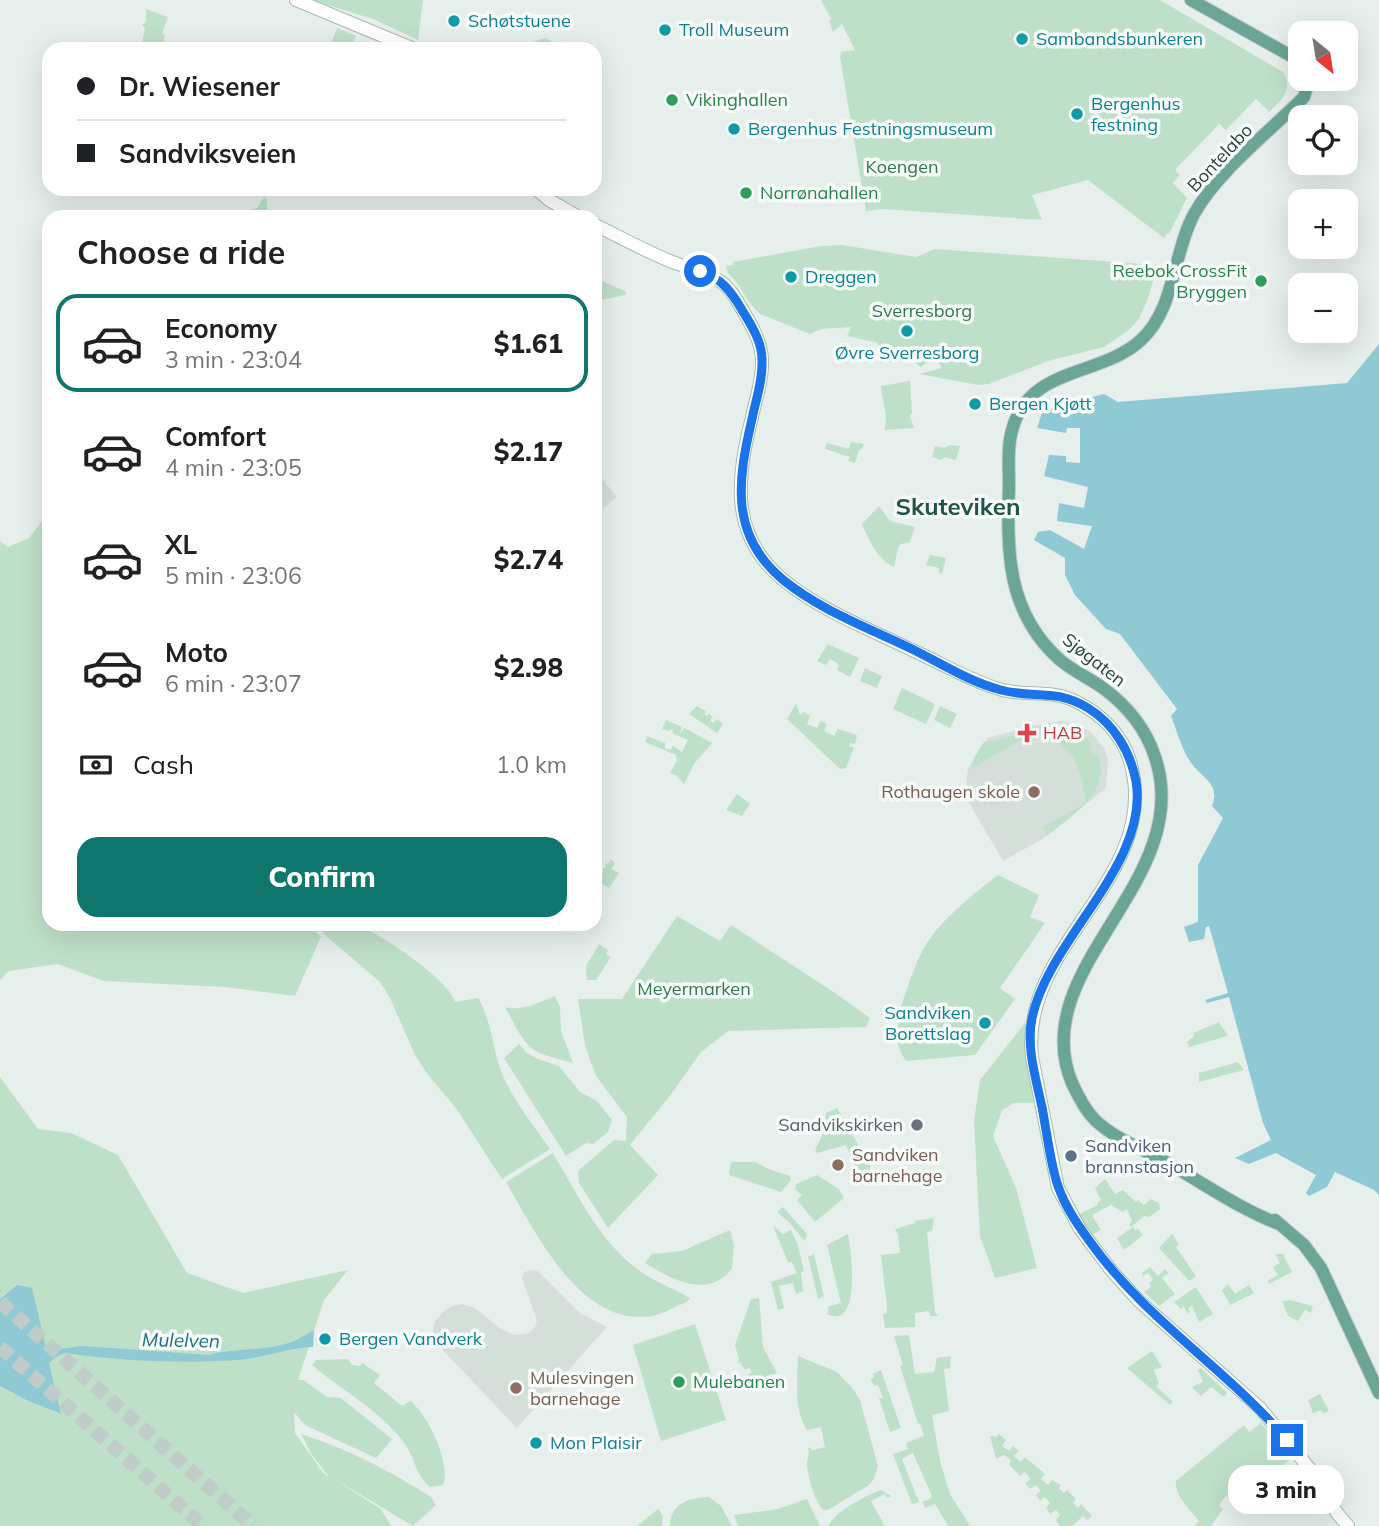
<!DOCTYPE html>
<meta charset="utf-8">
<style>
:root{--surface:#fff;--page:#f6f6f6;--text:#202124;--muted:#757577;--line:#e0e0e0;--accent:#0f766e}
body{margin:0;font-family:Mulish,sans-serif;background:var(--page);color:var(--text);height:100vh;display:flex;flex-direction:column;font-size:26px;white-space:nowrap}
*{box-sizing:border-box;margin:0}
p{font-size:23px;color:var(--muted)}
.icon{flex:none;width:38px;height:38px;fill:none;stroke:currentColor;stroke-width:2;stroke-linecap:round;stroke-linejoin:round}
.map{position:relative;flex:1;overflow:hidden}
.drawer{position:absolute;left:42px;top:210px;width:560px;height:721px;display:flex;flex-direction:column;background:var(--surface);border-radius:21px;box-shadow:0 7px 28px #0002}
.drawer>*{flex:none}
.hud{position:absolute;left:42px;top:42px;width:560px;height:154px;border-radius:21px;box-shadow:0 7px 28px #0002;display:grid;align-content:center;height:154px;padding:0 35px;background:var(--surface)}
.needle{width:46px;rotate:150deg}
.fabs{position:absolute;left:1288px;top:21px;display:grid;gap:14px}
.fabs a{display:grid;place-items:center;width:70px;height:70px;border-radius:14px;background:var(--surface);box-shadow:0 7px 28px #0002;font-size:35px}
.end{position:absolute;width:32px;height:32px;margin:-16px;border:9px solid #1a73e8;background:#fff;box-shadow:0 0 0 4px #fff}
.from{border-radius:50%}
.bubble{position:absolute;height:49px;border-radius:21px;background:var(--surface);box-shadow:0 7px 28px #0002;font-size:23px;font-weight:800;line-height:49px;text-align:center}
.hud b{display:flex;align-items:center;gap:24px;height:66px;font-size:26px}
.hud b+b{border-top:2px solid var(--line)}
.hud i{width:18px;height:18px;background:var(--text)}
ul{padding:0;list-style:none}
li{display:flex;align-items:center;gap:21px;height:98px;margin:0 14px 10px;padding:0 21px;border:4px solid transparent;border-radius:21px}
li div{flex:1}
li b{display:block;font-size:26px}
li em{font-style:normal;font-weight:800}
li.active{border-color:var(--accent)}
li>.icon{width:63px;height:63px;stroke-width:1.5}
h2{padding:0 35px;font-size:32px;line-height:84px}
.pay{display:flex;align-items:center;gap:18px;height:77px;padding:0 35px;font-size:26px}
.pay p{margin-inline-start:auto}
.button{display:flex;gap:14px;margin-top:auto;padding:14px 35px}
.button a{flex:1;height:80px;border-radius:21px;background:var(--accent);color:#fff;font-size:28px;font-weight:800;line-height:80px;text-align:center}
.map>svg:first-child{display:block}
.built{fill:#d4dfda}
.green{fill:#bfe0c8}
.water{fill:#8ec9d4}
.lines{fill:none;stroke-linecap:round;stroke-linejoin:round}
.trunk-tunnel{stroke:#bfccc8;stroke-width:14;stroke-dasharray:14 7;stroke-linecap:butt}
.secondary-casing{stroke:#a4bbb3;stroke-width:14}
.primary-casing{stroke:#c2cac8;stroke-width:14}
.secondary{stroke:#fff;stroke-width:12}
.primary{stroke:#6aa596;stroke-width:12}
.route{stroke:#1a73e8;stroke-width:9}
.culture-dot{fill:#0f9aa8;stroke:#f7fbf9;stroke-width:2.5}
.leisure-dot{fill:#2e9e5b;stroke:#f7fbf9;stroke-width:2.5}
.health-dot{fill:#e0444e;stroke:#f7fbf9;stroke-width:2.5}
.education-dot{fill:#8d6e63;stroke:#f7fbf9;stroke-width:2.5}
.worship-dot{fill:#6b7280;stroke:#f7fbf9;stroke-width:2.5}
.service-dot{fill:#5c6f8a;stroke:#f7fbf9;stroke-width:2.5}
.labels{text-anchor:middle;stroke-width:7;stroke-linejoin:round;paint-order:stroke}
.culture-label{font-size:18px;fill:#0d838f;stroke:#f7fbf9;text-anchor:start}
.leisure-label{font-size:18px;fill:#27864d;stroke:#f7fbf9;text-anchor:start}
.street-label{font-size:18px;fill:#24423a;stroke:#f7fbf9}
.park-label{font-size:18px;fill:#2d7a4b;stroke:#f7fbf9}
.health-label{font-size:18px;fill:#be3a42;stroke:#f7fbf9;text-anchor:start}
.education-label{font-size:18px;fill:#785e54;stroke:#f7fbf9;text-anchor:start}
.worship-label{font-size:18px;fill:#5b616d;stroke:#f7fbf9;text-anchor:end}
.service-label{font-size:18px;fill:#4e5e75;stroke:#f7fbf9;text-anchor:start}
.water-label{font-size:19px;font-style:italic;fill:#1c6f80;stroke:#f7fbf9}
.district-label{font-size:24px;font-weight:bold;fill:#1f5548;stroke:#f7fbf9}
</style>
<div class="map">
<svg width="1379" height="1526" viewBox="0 0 1379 1526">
<rect width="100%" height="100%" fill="#e6efeb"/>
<path class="built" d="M595 470 617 497 595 515Z
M1061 721 1078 725 1091 732 1105 749 1108 761 1106 788 1044 838 1003 861 965 796 968 768 988 738 1031 726Z
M530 1270 538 1271 580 1313 607 1327 517 1428 440 1347 434 1340 433 1331 435 1321 443 1312 452 1306 462 1304 475 1308 501 1329 514 1335 529 1333 535 1327 537 1320 522 1278 525 1272Z"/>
<path class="green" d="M311 0H423L418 40 373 19Z
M821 0H1160L1283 72C1294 89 1282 100 1269 112L1256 99 1226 130 1219 124 1175 170 1180 175 1173 183 1187 198 1169 234H1166L1164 238 1088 180 1032 195 1042 220 882 209 866 211 840 57 841 52 855 50 842 24 833 32 829 21 831 19Z
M146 9 168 17 162 34 165 35 163 45 142 44 145 28 142 25 146 22Z
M337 28 356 36 350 49H329Z
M545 38 559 45 560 49H511Z
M264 197 267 200V214L272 217H241L246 211 257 208Z
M842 245 916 257 935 249 1157 265 1149 296 1139 319 1129 330 1104 347 1048 361 989 384 978 385 919 374 942 368 936 358 920 367 912 359 880 363 878 343 847 336 851 327 821 329 810 334 760 314 749 302 738 284 728 273 726 266 733 265V262L821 246Z
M595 278 625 291 626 295 595 301Z
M910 381 912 413 910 416 914 428 884 430C889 417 882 401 881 386Z
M851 442 864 444 861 450H859L855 463 848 461 850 457 825 449 827 443 849 449Z
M950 445 960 446 956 460 944 457 942 460 932 457 935 446 944 448Z
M879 506 890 521 915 527 910 542 901 544 898 548 894 567C877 559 869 540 862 524Z
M49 512V924H310L321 937 295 996 225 987 104 981 58 964 9 971 0 980V541L8 547 29 538Z
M930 555 946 558 942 574 939 573V568L926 565Z
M828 644 859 658 850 677 837 670 839 664 830 659 826 665 817 661Z
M865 668 882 676 877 688 860 681Z
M902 688 935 704 926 724 893 709Z
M796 704 800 715 803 712 810 716 807 724 817 728 821 721 827 724 824 731 834 736 838 729 857 735 855 744 850 743 849 746 854 748 846 768 840 769 787 719Z
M697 706 706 711 704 714 707 716 709 714 713 717 710 720 713 723 717 719 723 724 717 733 689 714Z
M940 706 957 714 950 728 934 720Z
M666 720 682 727 680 734 684 728 712 743 694 764 684 784 677 776 670 773 677 761 676 755 645 742 647 736 665 743V748L671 750 673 746 682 752 688 740 672 733 673 730 671 729 669 731 662 729Z
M1044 727 971 769 974 758 984 742C1020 738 1058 713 1090 741L1091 752 1099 756C1109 795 1073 814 1047 836L1043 827 1086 803 1082 781 1074 757 1062 746 1054 731Z
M737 794 750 804 742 816 726 810Z
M611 859 615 863 611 869 619 873 609 888 602 884 603 868H606L605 863 608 864Z
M998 875 1039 895 1030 917 1045 923 1000 988 1015 999 975 1055 906 1061C894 1043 895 1032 902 1012L900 1009C909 984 917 955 933 934 952 911 975 893 998 875Z
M677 916 720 941 731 925 835 993 870 1018 866 1027 728 1031 701 1052 672 1093 630 1145 658 1175 608 1228 579 1183 578 1171 614 1140 626 1141 627 1117 596 1076 585 1046 578 999H622Z
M315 924C327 924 342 921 353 924 375 929 451 981 455 1002L478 998C493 1022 492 1054 505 1080 516 1104 535 1127 550 1149L502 1179 456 1108 428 1075 415 1055 390 998 380 982 326 936Z
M599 944 608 950 606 954 611 957 596 980H587L586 966Z
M555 996 560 1007 561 1031 573 1063C562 1060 550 1057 539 1053 522 1045 514 1022 505 1007 522 1012 539 1002 555 996Z
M1219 1022 1228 1036 1189 1047 1187 1042 1194 1036 1193 1033Z
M1024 1024 1027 1025 1029 1030 1038 1103H1014L1002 1110 993 1136 1016 1188 1037 1268 995 1278 980 1236 974 1121 980 1080Z
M519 1044 527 1053 538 1059 559 1066 580 1092 597 1101 612 1120 608 1132 593 1144 586 1143 566 1156 504 1058Z
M1238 1062 1244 1070 1199 1082V1073Z
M0 1077 38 1129 71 1133 118 1155 187 1273 243 1293 348 1270 324 1300 298 1380H303L327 1397 341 1398 392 1439 376 1458 305 1425 294 1412 295 1433 323 1473 329 1477 312 1455 301 1434C348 1449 389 1470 431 1497L436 1505 413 1526 331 1477 381 1509 391 1526H0V1386L26 1400 60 1414 6 1293 0 1299Z
M837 1108 870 1165V1178L855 1167 846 1145 817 1153 815 1150 822 1136 826 1113Z
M553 1153C578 1195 600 1243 641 1272 656 1282 674 1289 690 1298L687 1302C676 1306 663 1314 652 1316 580 1328 535 1231 506 1182Z
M731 1162H755L771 1170 790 1176 791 1180 781 1192 729 1175Z
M817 1175 839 1189 844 1198 815 1222 797 1200 802 1195 795 1189 796 1184Z
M1105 1179 1115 1194 1123 1190 1136 1202 1138 1200 1144 1205 1151 1199 1159 1203 1160 1209 1149 1217 1144 1216 1131 1227 1129 1225 1132 1221 1127 1209 1123 1212 1111 1205 1092 1215 1101 1230 1092 1235 1079 1214 1098 1205 1097 1203 1101 1200 1095 1188Z
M783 1207 807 1234 806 1239 804 1241 791 1224 777 1212Z
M934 1218 932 1231 927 1232 935 1312 938 1316H930L929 1311 915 1313V1327L885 1328 883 1314 887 1313V1307L881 1255 900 1253 898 1235 895 1229 915 1223 914 1221Z
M773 1226 783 1234 791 1230 798 1245 804 1271 801 1272 803 1291 796 1294 793 1283 779 1286 784 1308 778 1310 771 1282 797 1273 792 1262H788Z
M1133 1227 1136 1230 1138 1229 1143 1235 1124 1250 1117 1238Z
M730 1230 734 1245 732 1269C707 1300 672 1279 645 1263L652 1254 682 1251Z
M848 1234C851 1249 862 1331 827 1314L829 1309 827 1307 841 1303 827 1245Z
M1172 1234 1179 1245 1176 1247 1196 1276 1189 1281 1159 1248Z
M814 1254 824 1296 818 1299 808 1257Z
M1275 1254H1283L1292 1272 1269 1284 1268 1281 1278 1275 1273 1267 1280 1263Z
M1150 1267 1158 1276 1165 1269 1169 1273 1162 1278 1175 1294 1159 1306 1144 1292 1151 1287 1149 1283 1153 1280 1148 1273 1143 1276 1142 1273Z
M1228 1284 1235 1294 1249 1285 1254 1293 1230 1305 1222 1290Z
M1196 1287 1213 1314 1199 1322 1192 1306 1188 1308 1190 1312 1187 1313 1184 1306 1181 1309 1174 1302Z
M759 1298 763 1347 777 1373 745 1384 741 1379 752 1372 749 1368 745 1370 740 1362 737 1364 739 1359 735 1345 751 1299Z
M1290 1300 1313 1306 1311 1313 1305 1310 1298 1321 1288 1316 1282 1301Z
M695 1324 726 1420 661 1441 633 1345Z
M909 1335 915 1374 934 1372 937 1358 951 1356 950 1368 944 1369 949 1411 932 1415 940 1461 950 1494 970 1526H948L935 1504 925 1508 922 1501 928 1500 932 1496 913 1453 902 1459 919 1502 912 1504 893 1454 908 1449 906 1443 924 1436 920 1423 918 1424 900 1366 903 1365 894 1336Z
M1152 1351 1162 1367 1154 1370 1159 1384 1156 1386 1173 1402 1170 1405 1127 1368Z
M798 1356 837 1372 853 1389 860 1400 878 1466 874 1479 869 1485 828 1510H823C815 1502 807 1475 807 1463 807 1458 810 1454 808 1447L813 1450 825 1447 821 1427 807 1430C794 1411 797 1380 798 1356Z
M348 1359 352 1365 360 1366 362 1363 380 1375 374 1383 402 1406 410 1401C427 1412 452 1466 443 1485L430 1487C415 1475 414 1454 402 1440 378 1409 341 1390 312 1365L316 1360Z
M1201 1368 1227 1393 1224 1397 1211 1387 1201 1396 1192 1387 1203 1382 1198 1370Z
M881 1370 901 1428 890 1432 879 1398H883L878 1385 875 1386 870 1380 874 1378 873 1374Z
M1320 1394 1329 1411 1323 1413 1321 1410 1313 1413 1308 1400Z
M1261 1423 1291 1459 1283 1465 1291 1474 1257 1499 1240 1507 1238 1506 1240 1502 1226 1495 1219 1506 1223 1509 1211 1526H1195L1199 1521C1190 1509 1174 1496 1176 1481L1244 1425 1249 1432Z
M999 1434 1006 1440 1002 1446 1009 1451 1013 1446 1019 1451 1014 1456 1021 1462 1025 1457 1045 1474 1041 1479 1048 1485 1052 1480 1061 1485 1059 1488 1064 1493 1067 1490 1076 1499 1073 1503 1078 1508 1081 1504 1092 1516 1087 1520 1083 1516 1072 1526H1060L1056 1520 1060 1515 1056 1510 1050 1514 1046 1508 1050 1503 1045 1497 1040 1501 1036 1495 1041 1491 1036 1485 1030 1489 1025 1483 1031 1479 1025 1472 1020 1476 1009 1464 1011 1460 1004 1455 996 1459 990 1436 997 1437Z
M881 1490 891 1496 887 1498 885 1494 871 1501 885 1526H829C833 1512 867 1495 881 1490Z
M709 1497 721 1506 732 1526H670C671 1503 688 1498 709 1497Z
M807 1499 820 1526H738L734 1515 778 1509Z
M658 1509 663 1516 662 1526H637Z"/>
<path class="water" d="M1379 344V1195L1374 1190 1335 1172 1327 1187 1309 1196 1306 1193 1316 1175 1276 1153 1249 1164 1235 1158 1271 1140 1263 1123 1229 997 1207 1003 1205 1000 1228 993 1209 926 1206 927 1204 939 1189 942 1184 927 1198 922V865L1223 818 1212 806C1221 784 1202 778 1192 764 1182 751 1177 731 1171 716L1177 709 1120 634 1106 629 1075 595 1065 575V558L1034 540 1038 532 1050 530 1084 549 1092 526 1057 521 1059 503 1084 508 1088 487 1044 476 1049 455 1066 456V462L1080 463V428H1067L1066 433 1037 428 1043 410 1104 394 1118 402 1347 383Z
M17 1285 32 1288 46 1348C61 1351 68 1347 83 1346L209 1355C236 1347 267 1352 294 1341 301 1338 307 1334 314 1330L313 1347C287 1348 263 1358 238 1360 180 1364 123 1361 65 1353L57 1356 49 1363 61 1414 26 1400 0 1386V1299Z"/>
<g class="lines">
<path class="trunk-tunnel" d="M0 1302 253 1526
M0 1347 203 1526"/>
<g class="secondary-casing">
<path id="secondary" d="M296 0 414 49
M536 189 549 200 579 217
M595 225C620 237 645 251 670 261 689 269 709 271 725 285 733 292 737 301 742 309 751 325 761 340 762 359 763 379 756 398 752 417 737 477 729 533 781 578 819 610 867 628 912 650 941 663 969 680 999 689 1024 697 1051 689 1075 701 1100 713 1122 734 1130 761 1164 877 1019 943 1032 1057L1058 1188 1080 1229 1111 1270 1139 1301 1260 1408 1309 1468 1337 1513 1348 1526"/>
</g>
<g class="primary-casing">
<path id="primary" d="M1191 0 1300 61
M1275 1220 1304 1245 1321 1268 1379 1393
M1279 1224C1240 1209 1206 1185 1171 1165 1146 1150 1116 1140 1095 1120 1085 1110 1078 1096 1072 1083 1024 968 1197 881 1155 757 1146 729 1126 705 1103 688 1089 678 1073 671 1060 660 1006 612 1007 551 1009 485 1009 466 1007 445 1013 427 1031 366 1101 377 1141 340 1175 309 1173 253 1194 214 1218 171 1269 132 1304 97L1309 79"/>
</g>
<use href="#secondary" class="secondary"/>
<use href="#primary" class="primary"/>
</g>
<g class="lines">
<path class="route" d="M700 271C721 278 731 291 742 310 751 325 762 341 762 360 763 380 756 399 752 419 738 479 729 534 782 579 821 611 869 628 914 650 942 664 970 682 1001 690 1034 699 1055 688 1088 708 1114 724 1130 751 1136 781 1150 864 1049 938 1032 1018 1026 1047 1036 1079 1042 1107 1046 1129 1049 1151 1054 1172 1060 1199 1074 1220 1091 1243 1147 1321 1226 1368 1287 1440"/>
</g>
<g class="culture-dot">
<circle cx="454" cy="21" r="7"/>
<circle cx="665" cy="30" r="7"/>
<circle cx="1022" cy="39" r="7"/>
<circle cx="1077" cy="114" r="7"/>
<circle cx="734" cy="129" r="7"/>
<circle cx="791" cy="277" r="7"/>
<circle cx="907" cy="331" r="7"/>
<circle cx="975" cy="404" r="7"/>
<circle cx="985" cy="1023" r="7"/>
<circle cx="325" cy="1339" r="7"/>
<circle cx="536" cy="1443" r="7"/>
</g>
<g class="leisure-dot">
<circle cx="672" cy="100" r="7"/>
<circle cx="746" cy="193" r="7"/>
<circle cx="1261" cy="281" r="7"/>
<circle cx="679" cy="1382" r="7"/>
</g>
<path class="health-dot" d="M1023.5 722.5h7v7h7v7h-7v7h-7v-7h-7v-7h7z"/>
<g class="education-dot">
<circle cx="1034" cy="792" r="7"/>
<circle cx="838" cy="1165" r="7"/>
<circle cx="516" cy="1388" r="7"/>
</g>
<circle class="worship-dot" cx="917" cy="1125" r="7"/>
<circle class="service-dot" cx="1071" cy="1156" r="7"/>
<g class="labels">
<g class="culture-label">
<text x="468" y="27">Schøtstuene</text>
<text x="679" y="36">Troll Museum</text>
<text x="1036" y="45">Sambandsbunkeren</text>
<text x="1091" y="110">Bergenhus<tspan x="1091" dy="21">festning</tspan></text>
<text x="748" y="135">Bergenhus Festningsmuseum</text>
<text x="805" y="283">Dreggen</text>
<text x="907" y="359" text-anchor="middle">Øvre Sverresborg</text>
<text x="989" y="410">Bergen Kjøtt</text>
<text x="971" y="1019" text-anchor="end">Sandviken<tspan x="971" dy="21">Borettslag</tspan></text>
<text x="339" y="1345">Bergen Vandverk</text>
<text x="550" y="1449">Mon Plaisir</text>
</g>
<g class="leisure-label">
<text x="686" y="106">Vikinghallen</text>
<text x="760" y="199">Norrønahallen</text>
<text x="1247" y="277" text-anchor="end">Reebok CrossFit<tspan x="1247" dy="21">Bryggen</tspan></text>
<text x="693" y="1388">Mulebanen</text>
</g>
<g class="street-label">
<text transform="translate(1220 158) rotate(-47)" y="6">Bontelabo</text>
<text transform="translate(1094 660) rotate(38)" y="6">Sjøgaten</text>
</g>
<g class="park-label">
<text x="902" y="173">Koengen</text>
<text x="922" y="317">Sverresborg</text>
<text x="694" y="995">Meyermarken</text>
</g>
<g class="health-label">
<text x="1043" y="739">HAB</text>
</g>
<g class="education-label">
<text x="1020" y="798" text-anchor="end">Rothaugen skole</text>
<text x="852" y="1161">Sandviken<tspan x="852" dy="21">barnehage</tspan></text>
<text x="530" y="1384">Mulesvingen<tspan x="530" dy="21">barnehage</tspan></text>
</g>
<g class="worship-label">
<text x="903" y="1131">Sandvikskirken</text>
</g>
<g class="service-label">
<text x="1085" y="1152">Sandviken<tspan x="1085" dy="21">brannstasjon</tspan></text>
</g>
<g class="water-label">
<text transform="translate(181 1340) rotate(1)" y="7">Mulelven</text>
</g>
<g class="district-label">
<text x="958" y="515">Skuteviken</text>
</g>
</g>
</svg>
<div class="fabs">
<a><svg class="needle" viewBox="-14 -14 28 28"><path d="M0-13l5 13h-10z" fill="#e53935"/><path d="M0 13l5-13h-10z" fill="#757577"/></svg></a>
<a><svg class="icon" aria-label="locate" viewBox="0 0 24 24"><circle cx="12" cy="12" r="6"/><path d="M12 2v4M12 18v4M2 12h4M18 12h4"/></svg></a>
<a>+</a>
<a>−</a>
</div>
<i class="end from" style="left:700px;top:271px"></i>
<i class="end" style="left:1287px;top:1440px"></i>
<div class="bubble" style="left:1228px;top:1465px;width:116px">3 min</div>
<div class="hud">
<b><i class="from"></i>Dr. Wiesener</b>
<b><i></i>Sandviksveien</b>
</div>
<section class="drawer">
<h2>Choose a ride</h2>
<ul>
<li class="active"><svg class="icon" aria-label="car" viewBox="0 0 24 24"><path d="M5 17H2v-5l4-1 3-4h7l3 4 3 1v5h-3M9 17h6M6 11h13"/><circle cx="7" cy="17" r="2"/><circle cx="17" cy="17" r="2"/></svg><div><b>Economy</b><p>3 min · 23:04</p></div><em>$1.61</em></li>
<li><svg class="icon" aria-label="car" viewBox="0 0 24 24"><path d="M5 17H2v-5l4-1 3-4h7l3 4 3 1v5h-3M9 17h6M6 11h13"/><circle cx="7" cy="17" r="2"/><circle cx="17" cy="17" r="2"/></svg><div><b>Comfort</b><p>4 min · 23:05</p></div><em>$2.17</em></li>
<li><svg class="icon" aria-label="car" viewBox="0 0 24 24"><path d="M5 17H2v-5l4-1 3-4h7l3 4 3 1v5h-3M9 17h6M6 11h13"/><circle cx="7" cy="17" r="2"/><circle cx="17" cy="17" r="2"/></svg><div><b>XL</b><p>5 min · 23:06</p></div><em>$2.74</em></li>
<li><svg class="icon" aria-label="car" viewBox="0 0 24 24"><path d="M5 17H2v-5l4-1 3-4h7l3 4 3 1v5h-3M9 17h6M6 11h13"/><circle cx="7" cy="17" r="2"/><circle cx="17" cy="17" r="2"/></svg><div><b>Moto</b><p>6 min · 23:07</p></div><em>$2.98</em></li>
</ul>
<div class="pay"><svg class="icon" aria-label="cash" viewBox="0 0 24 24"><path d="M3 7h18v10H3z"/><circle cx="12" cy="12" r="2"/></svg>Cash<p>1.0 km</p></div>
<div class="button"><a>Confirm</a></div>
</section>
</div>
